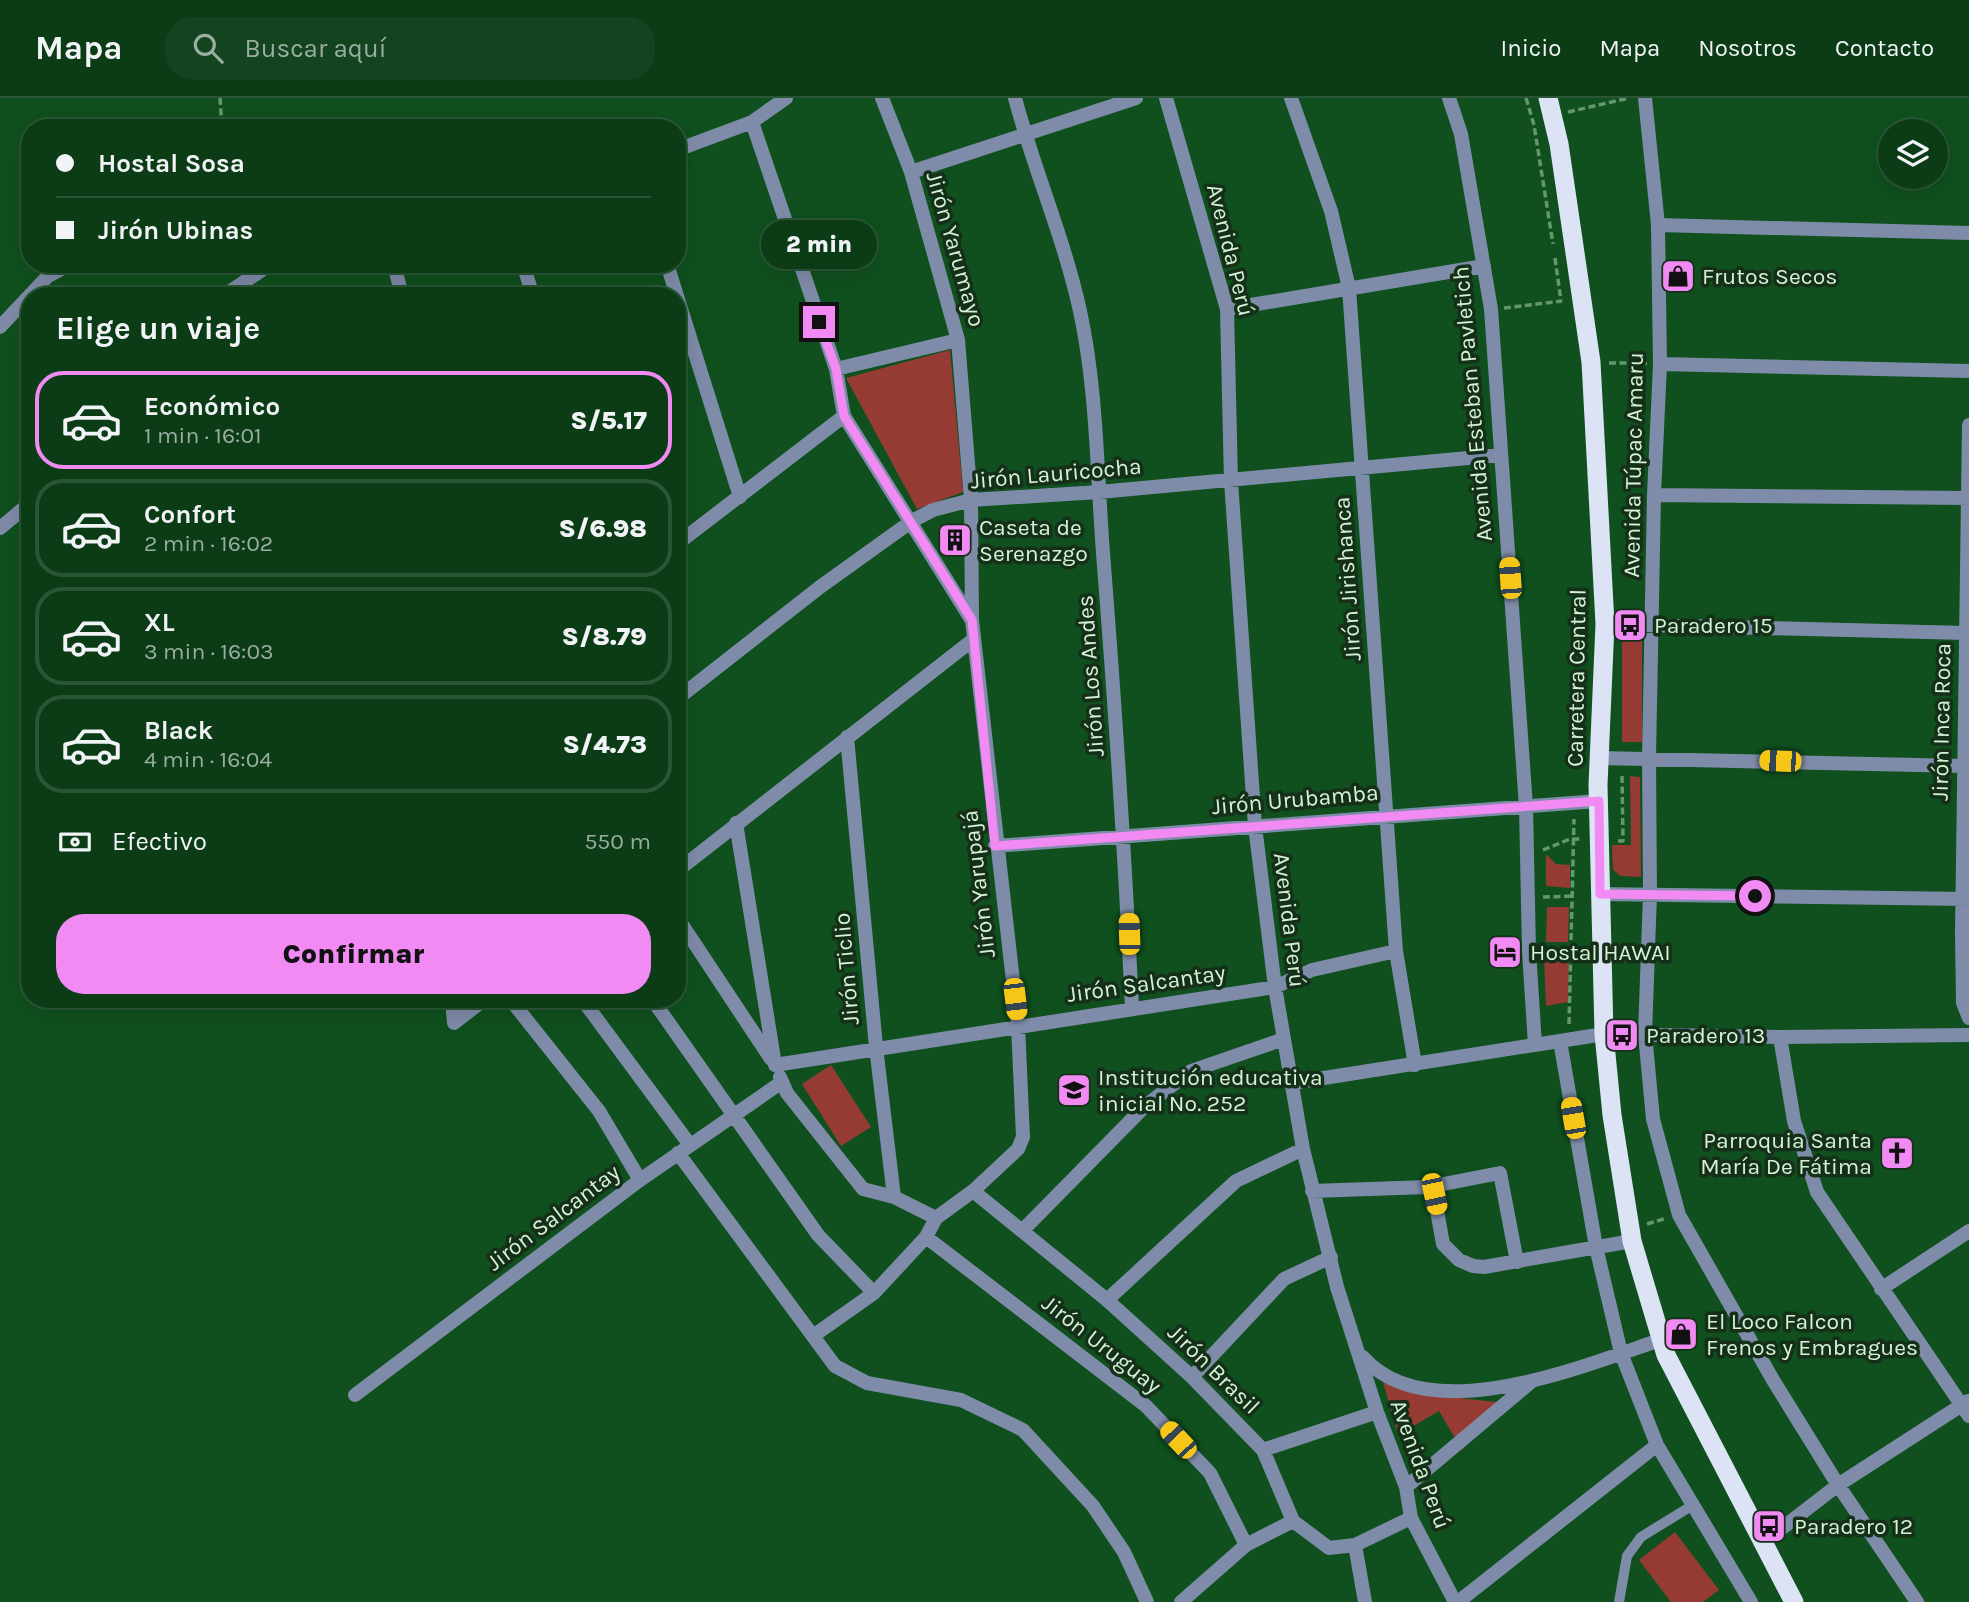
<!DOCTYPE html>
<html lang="es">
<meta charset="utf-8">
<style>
:root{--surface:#0b3c16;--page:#14431f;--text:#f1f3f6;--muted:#9aada1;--line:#2b5635;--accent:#f28af3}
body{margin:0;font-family:Karla,sans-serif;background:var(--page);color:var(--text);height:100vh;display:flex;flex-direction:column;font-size:26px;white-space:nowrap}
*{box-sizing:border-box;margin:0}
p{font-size:23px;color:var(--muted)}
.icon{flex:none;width:38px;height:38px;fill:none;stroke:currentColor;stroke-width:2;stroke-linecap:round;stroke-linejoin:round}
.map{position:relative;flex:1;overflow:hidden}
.panel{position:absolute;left:21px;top:189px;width:665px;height:721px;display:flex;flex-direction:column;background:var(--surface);border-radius:28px;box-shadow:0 7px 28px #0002,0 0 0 2px var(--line)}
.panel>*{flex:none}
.top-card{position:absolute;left:21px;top:21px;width:665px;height:154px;border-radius:28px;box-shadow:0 7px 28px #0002,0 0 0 2px var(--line);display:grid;align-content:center;height:154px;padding:0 35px;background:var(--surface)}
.controls{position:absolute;left:1878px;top:21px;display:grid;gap:14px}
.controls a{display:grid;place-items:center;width:70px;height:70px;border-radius:50%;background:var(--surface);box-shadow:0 7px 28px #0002,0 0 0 2px var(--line);font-size:35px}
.end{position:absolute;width:32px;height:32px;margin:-16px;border:9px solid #f28af3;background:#111;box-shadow:0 0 0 4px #111}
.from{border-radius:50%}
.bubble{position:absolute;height:49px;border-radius:24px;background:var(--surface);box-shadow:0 7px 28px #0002,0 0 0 2px var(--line);font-size:23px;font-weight:800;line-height:49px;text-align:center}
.car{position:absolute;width:21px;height:42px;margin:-21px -10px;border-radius:9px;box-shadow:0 0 5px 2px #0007;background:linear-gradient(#f5c518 24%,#345 0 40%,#f5c518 0 76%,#345 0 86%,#f5c518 0)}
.top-card b{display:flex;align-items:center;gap:24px;height:66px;font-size:26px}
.top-card b+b{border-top:2px solid var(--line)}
.top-card i{width:18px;height:18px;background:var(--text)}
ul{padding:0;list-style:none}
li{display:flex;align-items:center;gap:21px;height:98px;margin:0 14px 10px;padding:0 21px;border:4px solid var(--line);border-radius:28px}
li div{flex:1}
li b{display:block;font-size:26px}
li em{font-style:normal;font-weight:800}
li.on{border-color:var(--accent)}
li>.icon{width:63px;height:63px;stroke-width:1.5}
h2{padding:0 35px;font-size:32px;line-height:84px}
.pay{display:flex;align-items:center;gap:18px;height:77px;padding:0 35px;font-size:26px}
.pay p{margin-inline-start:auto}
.action{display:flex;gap:14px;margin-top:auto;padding:14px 35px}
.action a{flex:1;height:80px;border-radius:28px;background:var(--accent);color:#111;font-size:28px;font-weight:800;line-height:80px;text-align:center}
header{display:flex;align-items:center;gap:42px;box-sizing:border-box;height:98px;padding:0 35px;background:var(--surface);border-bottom:2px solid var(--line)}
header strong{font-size:33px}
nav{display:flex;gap:38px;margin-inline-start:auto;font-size:24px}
.search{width:490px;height:63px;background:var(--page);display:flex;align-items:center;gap:18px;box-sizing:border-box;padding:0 24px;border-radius:28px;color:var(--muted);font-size:26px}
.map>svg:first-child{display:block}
.green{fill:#963b34}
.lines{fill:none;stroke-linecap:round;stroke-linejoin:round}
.path{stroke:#65976e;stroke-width:3.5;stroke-dasharray:7 3.5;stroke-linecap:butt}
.service{stroke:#7f8ca9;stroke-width:10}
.minor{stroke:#7f8ca9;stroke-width:14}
.trunk{stroke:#dbe3f4;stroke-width:19}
.route{stroke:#f28af3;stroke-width:9}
.labels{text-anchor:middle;stroke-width:7;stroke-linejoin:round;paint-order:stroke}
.street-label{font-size:23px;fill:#d4f3d6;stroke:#162f19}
.poi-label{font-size:23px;fill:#d4f3d6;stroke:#162f19;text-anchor:start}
</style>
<header>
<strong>Mapa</strong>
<div class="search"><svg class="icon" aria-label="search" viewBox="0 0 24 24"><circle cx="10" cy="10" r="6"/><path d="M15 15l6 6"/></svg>Buscar aquí</div>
<nav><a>Inicio</a><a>Mapa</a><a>Nosotros</a><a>Contacto</a></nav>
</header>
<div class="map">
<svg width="1969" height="1504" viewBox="0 0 1969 1504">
<rect width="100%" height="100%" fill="#0f501e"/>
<path class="green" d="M950 252 963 394 917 411 846 280Z
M1622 540 1642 541V644H1622Z
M1630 678 1640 679 1641 779 1621 778 1613 772 1612 747H1631Z
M1546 756 1556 766 1570 767V790L1546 788Z
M1547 809H1569L1568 844H1546Z
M1544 858H1569L1568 904 1546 908Z
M831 967 871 1029 841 1048 802 986Z
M1382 1280 1441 1298 1505 1305 1462 1352 1439 1313 1398 1337Z
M1675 1434 1719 1492 1703 1504H1671L1639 1462Z"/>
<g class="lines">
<path class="path" d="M220 0 222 30
M1526 0 1534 27 1553 146
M1568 14 1629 0
M1555 160 1561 203
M1504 210 1562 203
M1609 265H1647
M1618 743H1623L1622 676
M1543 752 1570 741H1582
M1543 799 1572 798
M1545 852 1571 851
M1569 926 1574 721
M1647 1126 1667 1120"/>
<path class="service" d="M1619 1504 1627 1458 1641 1439 1693 1407"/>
<path class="minor" d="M1015 0C1034 72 1064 140 1080 213 1097 291 1097 376 1103 455 1115 607 1125 758 1132 910
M1166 0 1227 211 1231 383 1255 728 1275 889 1303 1051 1337 1189 1377 1314 1406 1389 1411 1420 1455 1504
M1291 0 1331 113 1349 190 1396 853 1415 967
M1449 0 1461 36 1491 211 1526 709 1529 853 1535 947
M1645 0 1658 127 1660 266 1654 397 1649 659 1650 796 1645 936 1653 1021 1679 1117 1773 1282 1838 1387 1917 1504
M752 24 836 271 844 318 971 521
M677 52 752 24 786 0
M911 74 1136 0
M1658 127 1969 135
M394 166 402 198
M523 166 533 198
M667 166 740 399
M223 198 271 166
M1227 211 1484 168
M0 229 48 178 71 166
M1660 266 1969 273
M836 271 958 242
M1969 327 1962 836 1963 905 1969 920
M1654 397 1969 400
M0 430 30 405
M677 446 844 318
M1605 526 1965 535
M677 601 820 489 912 423 933 412 971 402 1099 394 1501 357
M847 639 876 949 894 1099
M1600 660 1963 668
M736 725 775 967 1275 889 1312 872 1396 853
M995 748 1599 703
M677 773 974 541
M1600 796 1969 801
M677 819 771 961
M452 901 454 925
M510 901 599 1013 640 1082
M582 901 690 1047
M652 901 818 1137 874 1195
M454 925 485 901
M1780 939 1794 1023 1817 1094 1969 1318
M1560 943 1596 1149 1621 1255 1657 1347 1751 1504
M780 979 787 995 863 1091 894 1099 936 1120
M1292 985 1604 936 1780 939 1969 937
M678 1055 835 1268 867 1285 961 1302 1023 1332 1093 1408 1124 1454 1147 1504
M1428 1089 1500 1075 1517 1164
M973 1093 1107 1202 1192 1279 1263 1352 1293 1423 1329 1450 1355 1447 1411 1420
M1312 1093 1428 1089 1434 1096 1443 1146 1459 1162 1473 1168 1484 1169 1632 1143
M1023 1132 1145 1008 1191 973 1284 941
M926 1139 1146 1308 1210 1375 1246 1447
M1881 1191 1969 1133
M1107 1202 1236 1083 1303 1051
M813 1238 874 1195 926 1139 936 1120 973 1093 1018 1051 1023 1039 1018 927 972 522 971 402 958 242 911 74 882 0
M1363 1259C1428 1333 1583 1268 1660 1242
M1192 1279 1284 1181 1331 1159
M355 1297 640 1082 782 984
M1263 1352 1377 1314
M1406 1389 1531 1284
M1764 1444 1838 1387 1968 1303
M1355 1447 1365 1504
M1181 1504 1246 1447 1293 1423
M1458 1504 1657 1347"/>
<path class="trunk" d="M1548 0 1559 46 1591 264 1605 526 1598 687 1604 936 1612 1017 1632 1143 1666 1257 1794 1504"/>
</g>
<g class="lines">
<path class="route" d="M819 224 836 271 844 318 972 522 995 748 1599 703 1600 796 1755 798"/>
</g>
<defs>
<g id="shop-square" transform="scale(1.75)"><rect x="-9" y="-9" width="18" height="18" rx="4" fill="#f28af3" stroke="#162f19"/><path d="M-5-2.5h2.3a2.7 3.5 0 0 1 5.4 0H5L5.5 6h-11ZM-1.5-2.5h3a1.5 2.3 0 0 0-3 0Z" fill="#111"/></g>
<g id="building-square" transform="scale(1.75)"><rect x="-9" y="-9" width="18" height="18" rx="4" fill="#f28af3" stroke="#162f19"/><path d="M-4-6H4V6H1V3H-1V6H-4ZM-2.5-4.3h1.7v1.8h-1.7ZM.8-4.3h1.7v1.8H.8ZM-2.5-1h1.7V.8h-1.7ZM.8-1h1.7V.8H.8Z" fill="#111"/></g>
<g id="bus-square" transform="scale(1.75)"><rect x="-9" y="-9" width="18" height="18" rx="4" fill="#f28af3" stroke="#162f19"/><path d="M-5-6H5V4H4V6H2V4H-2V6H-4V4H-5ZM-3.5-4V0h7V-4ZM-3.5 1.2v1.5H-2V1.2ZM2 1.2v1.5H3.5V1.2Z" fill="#111"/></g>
<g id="hotel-square" transform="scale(1.75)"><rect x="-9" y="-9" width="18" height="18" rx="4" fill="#f28af3" stroke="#162f19"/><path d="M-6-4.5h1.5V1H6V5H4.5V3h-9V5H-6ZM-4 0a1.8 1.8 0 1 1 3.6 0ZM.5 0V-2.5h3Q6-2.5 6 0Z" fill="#111"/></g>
<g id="school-square" transform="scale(1.75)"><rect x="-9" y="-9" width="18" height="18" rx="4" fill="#f28af3" stroke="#162f19"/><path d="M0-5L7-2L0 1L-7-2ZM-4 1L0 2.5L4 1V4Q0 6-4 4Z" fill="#111"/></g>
<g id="church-square" transform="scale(1.75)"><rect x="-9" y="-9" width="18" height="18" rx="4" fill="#f28af3" stroke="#162f19"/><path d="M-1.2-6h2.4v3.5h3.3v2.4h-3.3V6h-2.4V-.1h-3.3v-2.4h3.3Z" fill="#111"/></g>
</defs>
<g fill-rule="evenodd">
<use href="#shop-square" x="1678" y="178"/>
<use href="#building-square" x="955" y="442"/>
<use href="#bus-square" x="1630" y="527"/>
<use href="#hotel-square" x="1505" y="854"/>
<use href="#bus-square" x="1622" y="937"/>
<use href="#school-square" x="1074" y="992"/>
<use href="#church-square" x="1897" y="1055"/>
<use href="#shop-square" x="1681" y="1236"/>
<use href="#bus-square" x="1769" y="1428"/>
</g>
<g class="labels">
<g class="street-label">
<text transform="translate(956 151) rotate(74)" y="8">Jirón Yarumayo</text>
<text transform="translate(1231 152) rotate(76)" y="8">Avenida Perú</text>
<text transform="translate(1472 306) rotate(-95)" y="8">Avenida Esteban Pavletich</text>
<text transform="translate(1633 367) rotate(-89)" y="8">Avenida Túpac Amaru</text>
<text transform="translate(1056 375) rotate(-5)" y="8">Jirón Lauricocha</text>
<text transform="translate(1347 481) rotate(-94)" y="8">Jirón Jirishanca</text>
<text transform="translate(1090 578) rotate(-94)" y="8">Jirón Los Andes</text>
<text transform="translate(1576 580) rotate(-89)" y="8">Carretera Central</text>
<text transform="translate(1941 624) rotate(-89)" y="8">Jirón Inca Roca</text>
<text transform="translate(1295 701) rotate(-5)" y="8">Jirón Urubamba</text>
<text transform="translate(978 786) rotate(-97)" y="8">Jirón Yarupajá</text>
<text transform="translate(1290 822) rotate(83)" y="8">Avenida Perú</text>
<text transform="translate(846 871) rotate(-95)" y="8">Jirón Ticlio</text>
<text transform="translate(1146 885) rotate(-8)" y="8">Jirón Salcantay</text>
<text transform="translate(553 1119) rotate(-37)" y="8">Jirón Salcantay</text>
<text transform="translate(1102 1246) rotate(38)" y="8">Jirón Uruguay</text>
<text transform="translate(1214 1271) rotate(44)" y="8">Jirón Brasil</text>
<text transform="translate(1421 1366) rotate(70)" y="8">Avenida Perú</text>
</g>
<g class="poi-label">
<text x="1702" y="186">Frutos Secos</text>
<text x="979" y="437">Caseta de<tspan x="979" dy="26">Serenazgo</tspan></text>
<text x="1654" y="535">Paradero 15</text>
<text x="1530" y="862">Hostal HAWAI</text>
<text x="1646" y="945">Paradero 13</text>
<text x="1098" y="987">Institución educativa<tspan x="1098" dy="26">inicial No. 252</tspan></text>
<text x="1872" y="1050" text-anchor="end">Parroquia Santa<tspan x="1872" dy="26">María De Fátima</tspan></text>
<text x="1706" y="1231">El Loco Falcon<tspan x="1706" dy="26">Frenos y Embragues</tspan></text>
<text x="1794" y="1436">Paradero 12</text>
</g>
</g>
</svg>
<div class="controls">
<a><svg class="icon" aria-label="layers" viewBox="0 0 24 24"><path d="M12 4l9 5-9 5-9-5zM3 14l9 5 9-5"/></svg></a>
</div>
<i class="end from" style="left:1755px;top:798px"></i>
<i class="end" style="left:819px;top:224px"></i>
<div class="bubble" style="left:761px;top:122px;width:116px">2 min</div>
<i class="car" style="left:1510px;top:480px;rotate:356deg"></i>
<i class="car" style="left:1780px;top:663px;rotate:272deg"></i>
<i class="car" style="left:1129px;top:836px;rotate:358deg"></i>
<i class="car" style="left:1015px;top:901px;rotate:173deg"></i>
<i class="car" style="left:1573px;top:1020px;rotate:350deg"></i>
<i class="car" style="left:1434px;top:1096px;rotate:168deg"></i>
<i class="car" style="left:1178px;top:1342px;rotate:317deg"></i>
<div class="top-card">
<b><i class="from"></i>Hostal Sosa</b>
<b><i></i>Jirón Ubinas</b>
</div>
<section class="panel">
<h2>Elige un viaje</h2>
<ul>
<li class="on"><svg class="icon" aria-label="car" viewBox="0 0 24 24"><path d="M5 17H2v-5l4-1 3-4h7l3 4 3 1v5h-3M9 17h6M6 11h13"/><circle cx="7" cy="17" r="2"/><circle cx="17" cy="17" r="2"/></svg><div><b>Económico</b><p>1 min · 16:01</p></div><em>S/5.17</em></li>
<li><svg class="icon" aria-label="car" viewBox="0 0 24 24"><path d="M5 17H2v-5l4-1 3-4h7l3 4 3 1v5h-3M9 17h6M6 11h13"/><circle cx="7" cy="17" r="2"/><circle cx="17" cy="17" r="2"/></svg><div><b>Confort</b><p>2 min · 16:02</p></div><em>S/6.98</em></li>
<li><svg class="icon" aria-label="car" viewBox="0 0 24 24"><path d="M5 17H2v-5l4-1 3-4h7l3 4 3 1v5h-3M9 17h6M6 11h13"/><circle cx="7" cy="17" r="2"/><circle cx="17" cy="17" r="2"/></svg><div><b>XL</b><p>3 min · 16:03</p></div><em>S/8.79</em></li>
<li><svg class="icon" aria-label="car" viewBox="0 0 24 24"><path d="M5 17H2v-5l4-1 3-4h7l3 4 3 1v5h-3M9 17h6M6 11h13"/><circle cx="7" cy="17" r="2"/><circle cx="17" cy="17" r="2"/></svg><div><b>Black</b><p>4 min · 16:04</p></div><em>S/4.73</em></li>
</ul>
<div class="pay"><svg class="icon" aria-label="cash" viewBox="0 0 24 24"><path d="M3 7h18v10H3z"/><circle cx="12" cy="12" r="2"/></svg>Efectivo<p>550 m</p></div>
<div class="action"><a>Confirmar</a></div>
</section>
</div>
